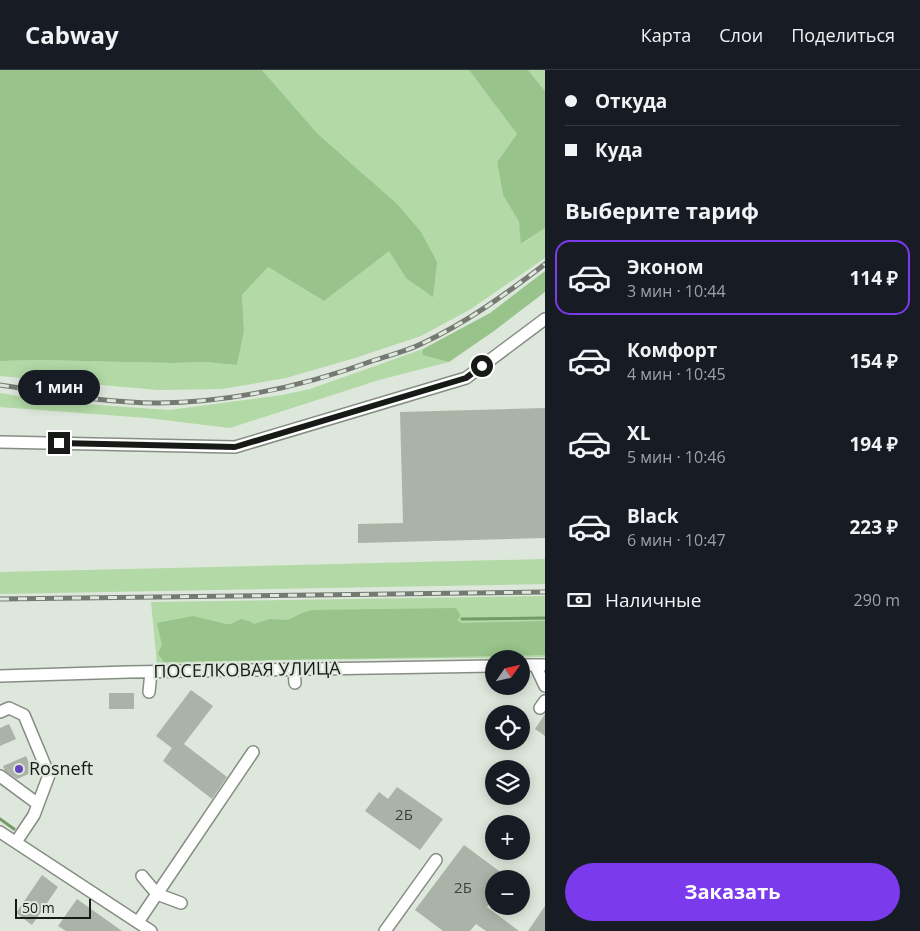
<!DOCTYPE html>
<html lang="ru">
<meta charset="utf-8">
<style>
:root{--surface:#171b24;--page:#242831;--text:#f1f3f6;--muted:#9ea1a6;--line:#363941;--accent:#7c3aed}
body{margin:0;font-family:"Open Sans",sans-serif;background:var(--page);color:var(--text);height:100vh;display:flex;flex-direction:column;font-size:19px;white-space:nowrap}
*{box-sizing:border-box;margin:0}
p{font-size:16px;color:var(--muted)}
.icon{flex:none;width:28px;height:28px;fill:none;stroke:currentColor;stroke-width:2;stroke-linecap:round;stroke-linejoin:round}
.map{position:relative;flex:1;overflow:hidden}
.details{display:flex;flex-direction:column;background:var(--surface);width:375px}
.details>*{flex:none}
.hud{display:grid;align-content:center;height:110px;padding:0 20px;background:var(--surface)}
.needle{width:32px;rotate:56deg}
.fabs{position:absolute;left:485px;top:580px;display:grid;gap:10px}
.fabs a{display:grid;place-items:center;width:45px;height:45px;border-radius:50%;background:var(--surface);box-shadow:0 2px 12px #0003;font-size:25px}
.scale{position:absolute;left:15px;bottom:12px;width:76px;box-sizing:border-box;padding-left:5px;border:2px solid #171a16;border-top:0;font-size:14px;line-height:18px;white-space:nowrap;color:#171a16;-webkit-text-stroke:4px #dee7db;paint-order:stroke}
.end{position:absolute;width:22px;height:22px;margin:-11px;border:6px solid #171a16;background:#fff;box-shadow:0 0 0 2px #fff}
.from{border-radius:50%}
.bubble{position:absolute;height:35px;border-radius:18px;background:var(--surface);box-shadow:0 2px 12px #0003;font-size:16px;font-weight:700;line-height:35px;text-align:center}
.hud b{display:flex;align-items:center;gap:18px;height:48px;font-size:19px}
.hud b+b{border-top:1px solid var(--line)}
.hud i{width:12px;height:12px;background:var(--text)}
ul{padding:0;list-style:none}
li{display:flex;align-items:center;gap:15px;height:75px;margin:0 10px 8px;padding:0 10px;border:2px solid transparent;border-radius:15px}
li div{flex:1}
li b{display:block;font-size:19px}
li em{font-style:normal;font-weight:700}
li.current{border-color:var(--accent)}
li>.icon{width:45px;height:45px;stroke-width:1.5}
h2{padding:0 20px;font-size:22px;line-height:60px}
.pay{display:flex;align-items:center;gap:12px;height:55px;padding:0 20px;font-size:19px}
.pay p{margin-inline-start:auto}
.action{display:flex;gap:10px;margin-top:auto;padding:10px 20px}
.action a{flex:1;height:58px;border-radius:30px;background:var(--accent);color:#fff;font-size:20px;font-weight:700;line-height:58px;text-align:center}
header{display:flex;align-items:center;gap:30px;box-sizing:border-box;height:70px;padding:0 25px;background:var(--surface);border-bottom:1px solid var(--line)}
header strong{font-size:24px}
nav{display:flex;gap:28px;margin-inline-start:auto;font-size:18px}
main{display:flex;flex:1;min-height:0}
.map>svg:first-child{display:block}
.green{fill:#b2d9a6}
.forest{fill:#98c38a}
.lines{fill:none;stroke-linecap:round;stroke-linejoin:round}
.stream{stroke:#729b65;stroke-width:3}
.building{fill:#abb3a8}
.minor-casing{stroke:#868e84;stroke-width:14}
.minor{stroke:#fff;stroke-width:11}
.rail-casing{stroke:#747a72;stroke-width:5}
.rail{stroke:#dee7db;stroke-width:3;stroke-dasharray:9;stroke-linecap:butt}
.route{stroke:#171a16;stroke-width:6}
.poi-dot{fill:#6045bd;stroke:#dee7db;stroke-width:2}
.labels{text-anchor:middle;stroke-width:4.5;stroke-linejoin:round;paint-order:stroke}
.number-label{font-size:15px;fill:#3c403a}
.street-label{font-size:18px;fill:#171a16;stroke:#dee7db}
.poi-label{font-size:18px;fill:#171a16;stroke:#dee7db;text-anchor:start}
</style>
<header>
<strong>Cabway</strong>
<nav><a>Карта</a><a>Слои</a><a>Поделиться</a></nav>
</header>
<main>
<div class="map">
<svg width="545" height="861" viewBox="0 0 545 861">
<rect width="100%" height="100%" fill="#dee7db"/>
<path class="green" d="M262 0H469L517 64 497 92 503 125 519 152 522 174 545 158V188L471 239 421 266 355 288 286 308 222 319 158 320 0 306V291L36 290 172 293 205 292 237 295 244 261 242 225 268 197 324 231 389 180 406 208 370 110 317 63Z
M528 0H545V21Z
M423 279 422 285 449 292 379 310 230 358 147 348 0 337V323L57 332 169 340 282 325 310 319Z
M545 489V514L0 524V502Z
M545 526V587L290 590 157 594 151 532Z"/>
<path class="forest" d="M0 0H262L317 63 397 134 421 162 437 192 433 227 406 208 389 181 324 231 268 197 242 225 244 261 237 295 205 292 172 293 36 290 0 291Z
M469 0H528L545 21V158L521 174 519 152 503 125 497 92 517 64Z
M545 201V222L494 261 449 292 422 285 423 279 490 243Z
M456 538 461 546 457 550 462 553 545 551V585L164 592 158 584 162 575 157 553 193 546 226 554H231L241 549 249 551 254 554 270 549 288 550 302 543 312 540Z"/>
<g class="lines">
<path class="stream" d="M462 549 545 548
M0 749 14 759"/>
</g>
<path class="building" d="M545 338V468L358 473V454L403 453 400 342Z
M191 620 213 636 184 674 227 707 212 729 163 691 172 678 156 666Z
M109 623H134V639H109Z
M545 644V666L535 659Z
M9 654 16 669 0 676V658Z
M26 686 33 702 17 709 5 701 3 696Z
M397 717 443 749 420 780 365 741 379 722 388 729Z
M464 775 510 809H494V827L487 837 519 861H486L476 854 470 861H443L415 840Z
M42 805 58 817 32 855 16 843Z
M77 829 122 861H66L58 856Z
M545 836V861H528Z"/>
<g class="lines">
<g class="minor-casing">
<path id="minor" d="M0 372 235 377 466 308 545 249
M521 595H545
M535 595 545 616
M294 599 295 613
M0 606 128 602 494 596
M149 622 151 602
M540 638 545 631
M0 642 9 638 24 645 49 705 34 745 16 772
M0 706 38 734
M0 762 151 861
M142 806 157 824 181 833
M138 852 253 682
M385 861 436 790"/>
</g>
<use href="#minor" class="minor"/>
<g class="rail-casing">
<path id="rail" d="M0 315C52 323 105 333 158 333 233 332 305 316 375 290 390 285 407 281 421 274 466 253 506 224 545 194
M0 529 545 522"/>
</g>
<use href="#rail" class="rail"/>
</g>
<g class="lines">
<path class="route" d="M59 373 235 377 466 308 482 296"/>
</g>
<circle class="poi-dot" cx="19" cy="699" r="5"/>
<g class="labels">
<g class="number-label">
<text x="404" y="750">2Б</text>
<text x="463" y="823">2Б</text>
</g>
<g class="street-label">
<text transform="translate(247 600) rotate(-1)" y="6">ПОСЕЛКОВАЯ УЛИЦА</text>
</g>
<g class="poi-label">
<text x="29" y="705">Rosneft</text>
</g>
</g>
</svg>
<div class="fabs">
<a><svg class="needle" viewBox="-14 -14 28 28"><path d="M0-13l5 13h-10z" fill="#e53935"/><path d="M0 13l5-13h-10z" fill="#9ea1a6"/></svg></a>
<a><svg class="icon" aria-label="locate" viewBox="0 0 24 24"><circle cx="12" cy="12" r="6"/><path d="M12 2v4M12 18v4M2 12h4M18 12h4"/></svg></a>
<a><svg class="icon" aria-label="layers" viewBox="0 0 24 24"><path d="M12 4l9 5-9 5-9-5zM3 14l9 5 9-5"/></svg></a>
<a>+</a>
<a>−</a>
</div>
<div class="scale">50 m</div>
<i class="end from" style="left:482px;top:296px"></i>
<i class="end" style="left:59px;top:373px"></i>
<div class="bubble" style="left:18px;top:300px;width:82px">1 мин</div>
</div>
<section class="details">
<div class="hud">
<b><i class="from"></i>Откуда</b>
<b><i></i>Куда</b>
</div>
<h2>Выберите тариф</h2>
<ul>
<li class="current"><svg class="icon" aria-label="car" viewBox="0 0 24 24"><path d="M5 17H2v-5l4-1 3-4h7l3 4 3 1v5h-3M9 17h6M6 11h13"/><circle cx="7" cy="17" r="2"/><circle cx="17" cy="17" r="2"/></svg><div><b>Эконом</b><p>3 мин · 10:44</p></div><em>114 ₽</em></li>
<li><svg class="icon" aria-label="car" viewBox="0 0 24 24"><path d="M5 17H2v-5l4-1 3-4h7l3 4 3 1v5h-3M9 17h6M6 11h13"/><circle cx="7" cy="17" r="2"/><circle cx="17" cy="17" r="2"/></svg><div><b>Комфорт</b><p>4 мин · 10:45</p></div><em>154 ₽</em></li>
<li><svg class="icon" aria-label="car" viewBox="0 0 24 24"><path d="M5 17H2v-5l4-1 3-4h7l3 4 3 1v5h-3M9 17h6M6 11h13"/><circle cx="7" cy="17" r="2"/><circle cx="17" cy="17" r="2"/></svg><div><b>XL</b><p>5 мин · 10:46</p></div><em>194 ₽</em></li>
<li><svg class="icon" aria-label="car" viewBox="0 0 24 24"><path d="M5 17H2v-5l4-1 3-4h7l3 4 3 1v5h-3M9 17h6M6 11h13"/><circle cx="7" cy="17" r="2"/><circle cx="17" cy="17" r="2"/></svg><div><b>Black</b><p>6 мин · 10:47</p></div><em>223 ₽</em></li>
</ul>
<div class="pay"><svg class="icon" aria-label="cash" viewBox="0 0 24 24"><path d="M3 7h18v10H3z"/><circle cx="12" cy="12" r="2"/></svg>Наличные<p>290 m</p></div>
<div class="action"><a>Заказать</a></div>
</section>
</main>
